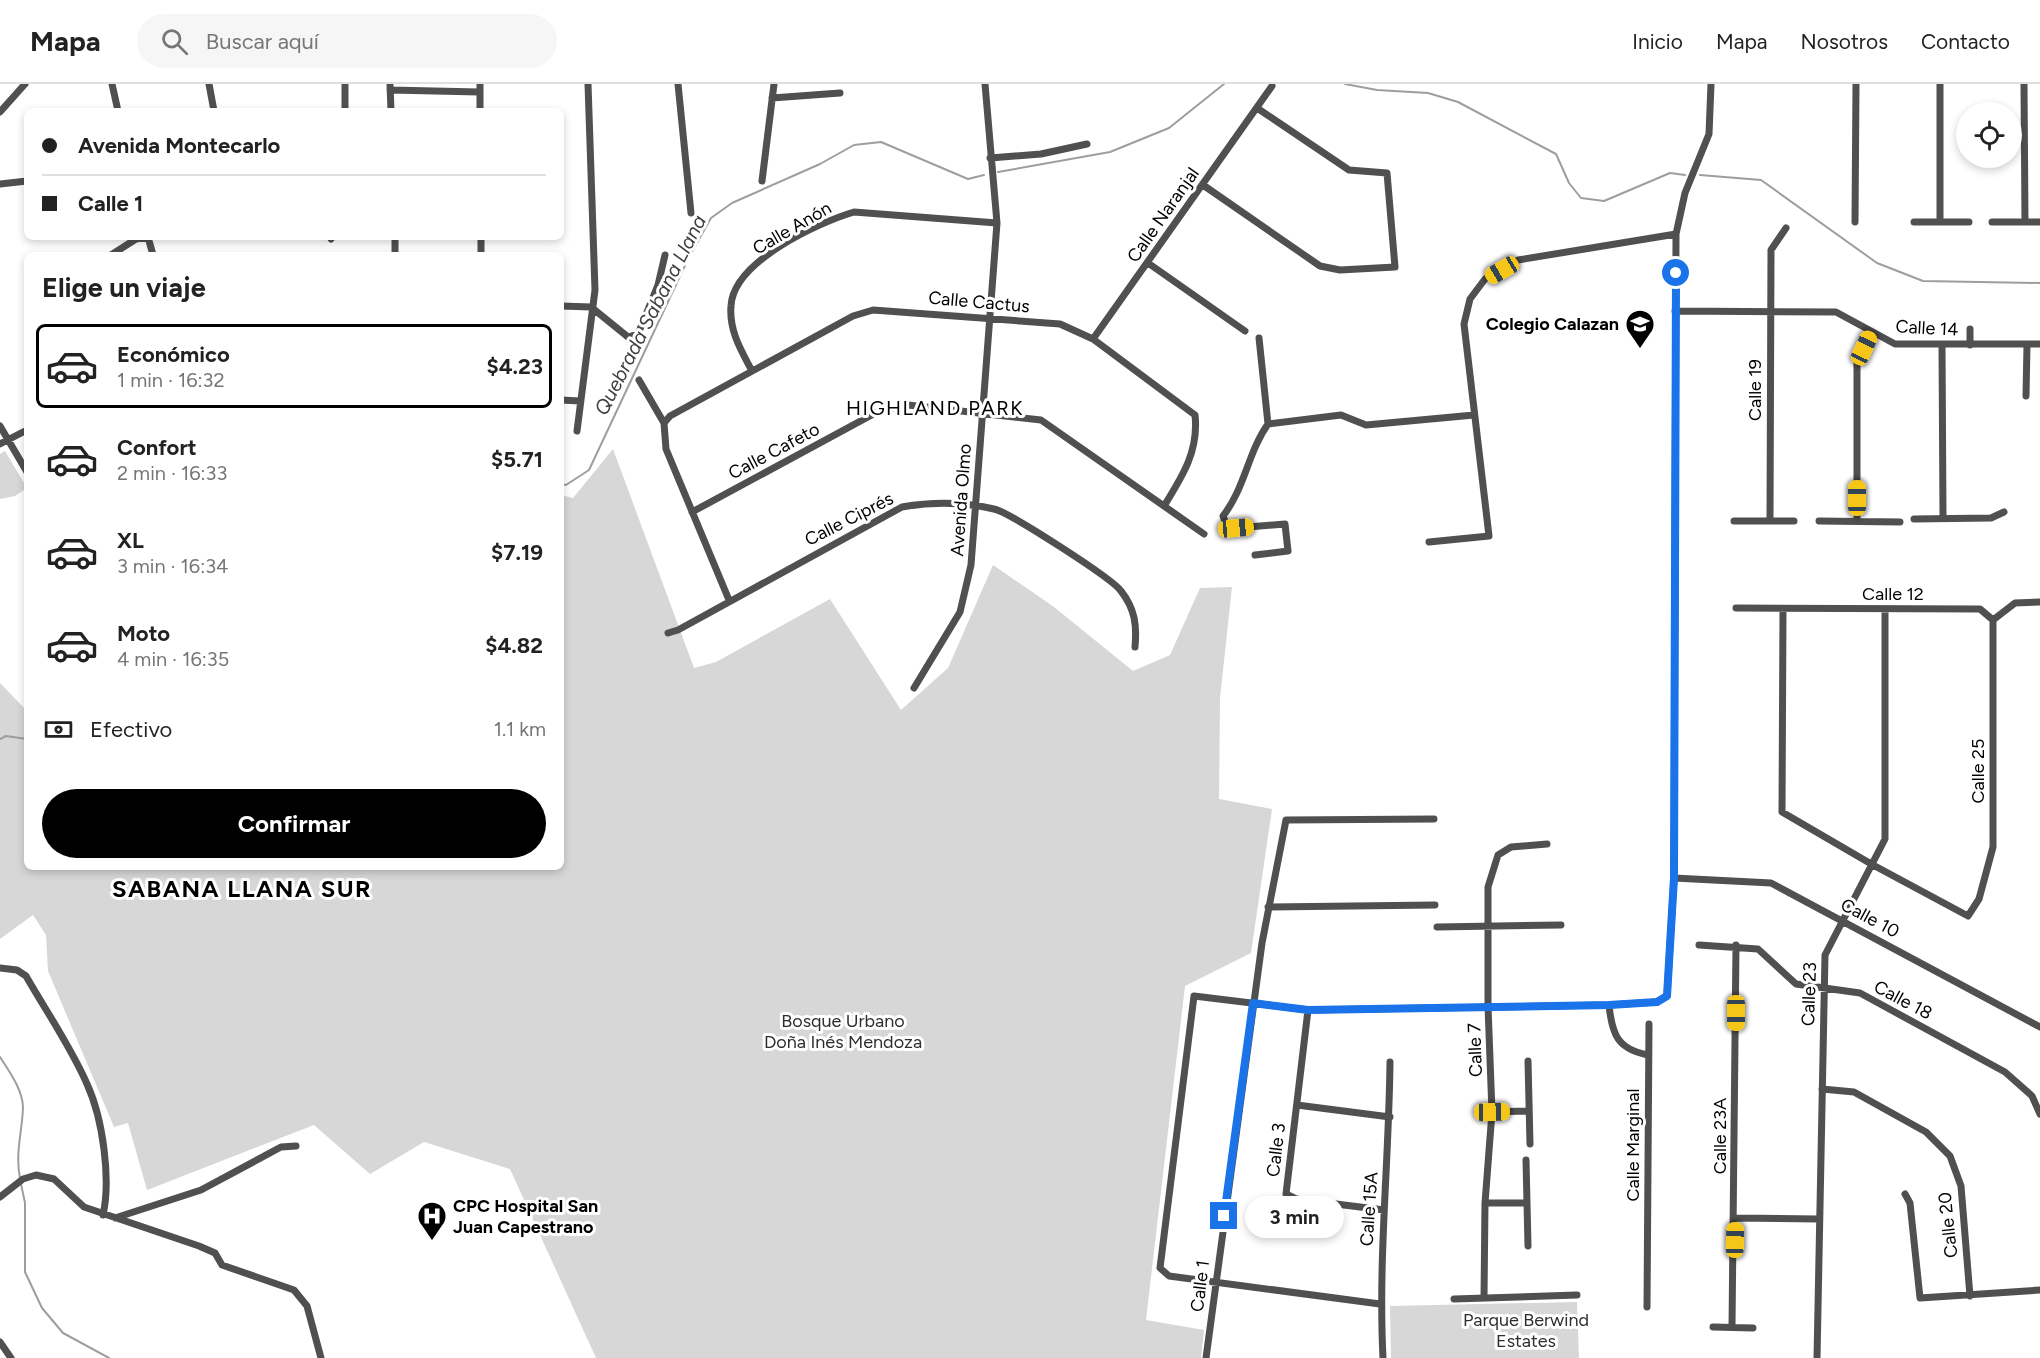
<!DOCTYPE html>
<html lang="es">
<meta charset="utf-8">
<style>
:root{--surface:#fff;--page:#f6f6f6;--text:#222;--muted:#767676;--line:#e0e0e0;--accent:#000}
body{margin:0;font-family:Figtree,sans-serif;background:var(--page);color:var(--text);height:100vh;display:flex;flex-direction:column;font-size:22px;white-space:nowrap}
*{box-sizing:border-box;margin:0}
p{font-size:20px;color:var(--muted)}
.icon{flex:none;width:33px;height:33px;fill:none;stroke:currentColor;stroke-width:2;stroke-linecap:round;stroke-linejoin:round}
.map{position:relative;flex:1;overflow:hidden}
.details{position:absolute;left:24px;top:168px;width:540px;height:618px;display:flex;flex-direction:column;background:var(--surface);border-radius:9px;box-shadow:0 3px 9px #0003}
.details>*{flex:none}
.guide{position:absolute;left:24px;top:24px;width:540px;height:132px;border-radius:9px;box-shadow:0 3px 9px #0003;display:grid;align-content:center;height:132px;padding:0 18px;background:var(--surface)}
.controls{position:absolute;left:1956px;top:18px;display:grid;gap:12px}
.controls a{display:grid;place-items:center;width:66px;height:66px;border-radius:50%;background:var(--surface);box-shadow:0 3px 9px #0003;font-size:30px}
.end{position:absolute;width:27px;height:27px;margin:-14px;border:8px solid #1a73e8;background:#fff;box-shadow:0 0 0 3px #fff}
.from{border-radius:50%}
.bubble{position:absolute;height:42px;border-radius:21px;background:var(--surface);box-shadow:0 3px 9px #0003;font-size:20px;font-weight:700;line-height:42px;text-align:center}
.car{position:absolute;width:18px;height:36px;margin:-18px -9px;border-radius:8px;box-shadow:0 0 4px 2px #0007;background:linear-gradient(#f5c518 24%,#345 0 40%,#f5c518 0 76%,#345 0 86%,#f5c518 0)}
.guide b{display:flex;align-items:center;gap:21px;height:57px;font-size:22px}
.guide b+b{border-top:2px solid var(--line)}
.guide i{width:15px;height:15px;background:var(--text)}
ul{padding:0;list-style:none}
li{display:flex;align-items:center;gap:18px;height:84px;margin:0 12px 9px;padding:0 6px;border:3px solid transparent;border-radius:9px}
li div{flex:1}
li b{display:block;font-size:22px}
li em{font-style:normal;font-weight:700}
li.current{border-color:var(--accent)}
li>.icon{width:54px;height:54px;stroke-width:1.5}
h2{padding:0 18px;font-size:27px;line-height:72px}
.pay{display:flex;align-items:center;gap:15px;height:66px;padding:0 18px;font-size:22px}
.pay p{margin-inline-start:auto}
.cta{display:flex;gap:12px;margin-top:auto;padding:12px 18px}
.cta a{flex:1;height:69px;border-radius:36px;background:var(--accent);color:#fff;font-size:24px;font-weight:700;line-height:69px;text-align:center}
header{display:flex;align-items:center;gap:36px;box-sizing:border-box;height:84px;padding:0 30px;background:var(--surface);border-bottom:2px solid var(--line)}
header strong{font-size:28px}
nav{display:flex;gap:33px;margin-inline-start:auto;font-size:21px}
.search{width:420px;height:54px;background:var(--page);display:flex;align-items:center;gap:15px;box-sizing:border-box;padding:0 21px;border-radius:33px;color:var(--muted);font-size:22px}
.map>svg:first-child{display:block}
.green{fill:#d7d7d7}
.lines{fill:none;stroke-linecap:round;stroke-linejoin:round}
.stream{stroke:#9e9e9e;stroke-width:2}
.street{stroke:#505050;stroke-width:7}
.route{stroke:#1a73e8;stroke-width:8}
.labels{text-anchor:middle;stroke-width:6;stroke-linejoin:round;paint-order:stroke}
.street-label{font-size:18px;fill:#000;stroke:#fff}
.poi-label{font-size:18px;font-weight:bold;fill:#000;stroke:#fff;text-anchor:end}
.park-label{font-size:18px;fill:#2e2e2e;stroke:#fff}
.water-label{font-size:20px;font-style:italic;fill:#3f3f3f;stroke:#fff}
.neighbourhood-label{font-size:20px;letter-spacing:1.5px;fill:#000;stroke:#fff}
.district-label{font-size:24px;font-weight:bold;letter-spacing:1.5px;fill:#000;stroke:#fff}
</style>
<header>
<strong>Mapa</strong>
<div class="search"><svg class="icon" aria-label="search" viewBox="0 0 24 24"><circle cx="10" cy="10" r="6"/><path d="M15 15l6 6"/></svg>Buscar aquí</div>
<nav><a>Inicio</a><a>Mapa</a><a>Nosotros</a><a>Contacto</a></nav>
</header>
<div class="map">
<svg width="2040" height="1274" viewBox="0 0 2040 1274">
<rect width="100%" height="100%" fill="#fff"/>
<path class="green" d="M613 365 694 584 716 578 830 515 901 626 948 584 993 481 1054 523 1133 587 1170 571 1200 504 1232 503 1220 614 1219 715 1272 725 1251 869 1185 902 1146 1236 1204 1246 1201 1274H596L510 1085 424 1058 370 1090 314 1041 147 1106 128 1039 114 1043 48 887 46 851 33 831 0 855V599L27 627V783H561V411L573 414Z
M5 367 27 404 15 412 0 415V370Z
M1577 1218 1579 1274H1391L1390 1222Z"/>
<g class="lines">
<path class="stream" d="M1345 0 1377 6 1428 9 1458 18 1556 70 1569 99 1581 114 1604 117 1670 89 1685 91
M998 88 1110 68 1169 44 1224 0
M1700 91 1761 96 1877 179 1923 197 2040 199
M561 400 566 401 589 386 689 173 711 134 732 119 820 80 854 61 881 58 968 95 984 91
M0 655 6 652 27 655
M0 973C9 987 23 1006 23 1024 22 1049 15 1069 20 1094
M21 1100 25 1119V1188L42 1224 63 1249 109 1274"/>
<path class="street" d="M112 0 118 27
M209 0 214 27
M345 0V27
M390 0 391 27
M480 0V27
M678 0 691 129
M1940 0V138
M2024 0 2025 138
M390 6 479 8
M772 14 840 9
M0 28 25 0
M990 74 1041 70 1087 60
M762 97 774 0
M0 100 27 97
M1203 101 1320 182 1340 186 1395 183 1387 89 1349 86 1257 24
M1855 138 1856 0
M1914 138H1969
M1992 138H2040
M148 153 153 171
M330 153 331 155
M395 153V171
M481 153V171
M111 171 136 155 151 153
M1148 179 1245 247
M561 222 591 223 628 253 638 250 658 201 665 171
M1675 227 1836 228 1895 260H2040
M1970 245V261
M1259 254 1268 340
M1093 255 1272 2
M1942 261 1943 434
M752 287C741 266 729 247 731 222 733 178 817 139 854 128L997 139
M639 296 664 339 666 365 729 516
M2026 312 2027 261
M561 316 580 317
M664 339 670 332 853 232 873 226 1060 240 1093 255 1195 331C1199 367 1182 393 1164 422
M0 342 27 388
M577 347 595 206 588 0
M0 360 27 346
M692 428 879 327 908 321 1041 336 1204 450
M1914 435 1991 434 2004 428
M1734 437H1794
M1770 437 1771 166 1786 144
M1819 437 1900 438
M1857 437V279L1871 249
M1429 458 1489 452 1464 240 1470 215 1485 195 1518 176 1676 150
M1255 471 1288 467 1285 440 1236 444 1226 440 1223 432C1245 404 1248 368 1268 340L1341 331 1366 341 1474 331
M1736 524 1980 525 1993 536
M1783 525 1782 728 1873 781 1968 832 1979 815 1993 763V536
M1993 536 2015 519 2040 518
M668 549 678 546 902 423C931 418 964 418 994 425 1009 428 1113 495 1121 507 1135 525 1137 541 1135 563
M914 604 960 528 971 481 997 139 985 0
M1674 794 1771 799 2040 943
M1268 823 1435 821
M1437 843 1561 841
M1699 861 1758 865 1796 900 1860 909 2005 988 2032 1012 2040 1030
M0 884 17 886 26 892C46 927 71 963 87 1000 103 1035 111 1095 103 1131
M1609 921C1612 950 1617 965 1648 971
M1308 926 1286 1110 1296 1115 1384 1126
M1528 977 1530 1060
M1822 1005 1854 1008 1926 1048 1950 1072 1961 1102 1970 1212
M1297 1021 1390 1033
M1492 1028 1529 1027
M1526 1076 1528 1162
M1905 1110 1910 1119 1920 1214 2040 1206
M0 1113 23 1095 36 1091 54 1095 84 1123 199 1162 215 1169 222 1181 294 1206 307 1222 321 1274
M1485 1119H1526
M115 1134 201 1106 281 1063 296 1062
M1735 1134 1818 1135
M1484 1214 1485 1119 1492 1028 1488 922V803L1498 771 1511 763 1547 760
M1454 1215 1577 1211
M1380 1220 1169 1192 1160 1184 1194 912 1308 926 1609 921 1657 918 1667 912 1674 794 1676 150 1685 109 1709 50 1711 0
M1647 1223 1649 940
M1713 1243 1753 1244
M1732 1243 1736 861
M0 1258 11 1274
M1206 1274 1262 859 1286 736 1434 735
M1383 1274C1378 1175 1389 1077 1390 978
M1817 1274 1825 871 1885 755V525"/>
</g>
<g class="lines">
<path class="route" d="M1224 1132 1253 919 1308 926 1609 921 1657 918 1667 912 1674 794 1676 189"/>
</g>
<defs>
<g id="school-pin" transform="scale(1.5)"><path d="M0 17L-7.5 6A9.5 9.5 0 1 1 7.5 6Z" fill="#000" stroke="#fff"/><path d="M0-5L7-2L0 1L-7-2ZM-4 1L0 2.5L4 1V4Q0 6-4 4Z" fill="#fff"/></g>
<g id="hospital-pin" transform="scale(1.5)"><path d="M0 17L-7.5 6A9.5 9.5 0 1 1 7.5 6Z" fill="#000" stroke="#fff"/><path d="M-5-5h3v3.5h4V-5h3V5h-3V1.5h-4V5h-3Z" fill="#fff"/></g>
</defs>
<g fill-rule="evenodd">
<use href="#school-pin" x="1640" y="240"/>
<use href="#hospital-pin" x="432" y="1132"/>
</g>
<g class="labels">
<g class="street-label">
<text transform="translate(1163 131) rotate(-55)" y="6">Calle Naranjal</text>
<text transform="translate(792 144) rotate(-30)" y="6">Calle Anón</text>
<text transform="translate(979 218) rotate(5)" y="6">Calle Cactus</text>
<text transform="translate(1927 244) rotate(3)" y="6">Calle 14</text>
<text transform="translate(1755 306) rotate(-90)" y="6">Calle 19</text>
<text transform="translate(774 367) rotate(-28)" y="6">Calle Cafeto</text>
<text transform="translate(961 416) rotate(-86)" y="6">Avenida Olmo</text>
<text transform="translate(849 435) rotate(-27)" y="6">Calle Ciprés</text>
<text x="1893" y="516">Calle 12</text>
<text transform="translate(1978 687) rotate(-90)" y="6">Calle 25</text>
<text transform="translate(1870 834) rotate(28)" y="6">Calle 10</text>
<text transform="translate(1809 910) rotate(-88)" y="6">Calle 23</text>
<text transform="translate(1903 916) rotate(28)" y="6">Calle 18</text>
<text transform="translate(1475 966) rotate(-92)" y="6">Calle 7</text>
<text transform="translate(1720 1052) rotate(-90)" y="6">Calle 23A</text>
<text transform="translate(1633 1061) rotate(-90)" y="6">Calle Marginal</text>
<text transform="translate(1276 1066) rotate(-83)" y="6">Calle 3</text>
<text transform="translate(1369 1125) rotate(-86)" y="6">Calle 15A</text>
<text transform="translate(1948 1141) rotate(-96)" y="6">Calle 20</text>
<text transform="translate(1200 1202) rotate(-83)" y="6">Calle 1</text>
</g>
<g class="poi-label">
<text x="1619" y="246">Colegio Calazan</text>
<text x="453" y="1128" text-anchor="start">CPC Hospital San<tspan x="453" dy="21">Juan Capestrano</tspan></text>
</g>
<g class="park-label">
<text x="843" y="943">Bosque Urbano<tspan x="843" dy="21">Doña Inés Mendoza</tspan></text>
<text x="1526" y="1242">Parque Berwind<tspan x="1526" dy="21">Estates</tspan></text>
</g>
<g class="water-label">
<text transform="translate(650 231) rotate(-63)" y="7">Quebrada Sabana Llana</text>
</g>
<g class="neighbourhood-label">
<text x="935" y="331">HIGHLAND PARK</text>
</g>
<g class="district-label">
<text x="242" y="813">SABANA LLANA SUR</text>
</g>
</g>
</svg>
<div class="controls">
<a><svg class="icon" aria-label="locate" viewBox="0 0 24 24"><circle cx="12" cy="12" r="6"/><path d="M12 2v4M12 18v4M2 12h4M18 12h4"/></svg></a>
</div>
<i class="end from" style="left:1676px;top:189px"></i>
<i class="end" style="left:1224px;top:1132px"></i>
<div class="bubble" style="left:1245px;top:1112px;width:99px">3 min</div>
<i class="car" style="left:1502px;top:186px;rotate:240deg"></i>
<i class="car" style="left:1864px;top:264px;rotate:25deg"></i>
<i class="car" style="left:1857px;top:414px;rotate:0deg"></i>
<i class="car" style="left:1236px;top:444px;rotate:85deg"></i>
<i class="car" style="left:1736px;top:929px;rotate:180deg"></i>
<i class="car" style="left:1492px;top:1028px;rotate:89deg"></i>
<i class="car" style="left:1735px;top:1156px;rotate:1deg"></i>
<div class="guide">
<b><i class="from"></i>Avenida Montecarlo</b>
<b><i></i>Calle 1</b>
</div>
<section class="details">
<h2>Elige un viaje</h2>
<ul>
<li class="current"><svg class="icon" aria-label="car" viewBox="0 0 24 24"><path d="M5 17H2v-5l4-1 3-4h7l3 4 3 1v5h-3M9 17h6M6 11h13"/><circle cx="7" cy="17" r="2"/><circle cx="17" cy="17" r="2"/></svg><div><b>Económico</b><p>1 min · 16:32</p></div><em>$4.23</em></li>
<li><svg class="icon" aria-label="car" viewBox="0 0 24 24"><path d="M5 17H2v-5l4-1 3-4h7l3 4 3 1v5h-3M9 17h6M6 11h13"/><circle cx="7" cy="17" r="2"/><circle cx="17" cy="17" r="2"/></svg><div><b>Confort</b><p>2 min · 16:33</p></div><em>$5.71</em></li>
<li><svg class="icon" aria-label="car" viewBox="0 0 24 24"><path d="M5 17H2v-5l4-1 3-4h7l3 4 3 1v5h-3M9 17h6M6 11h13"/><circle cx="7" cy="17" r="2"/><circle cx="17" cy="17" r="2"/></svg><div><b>XL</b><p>3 min · 16:34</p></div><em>$7.19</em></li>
<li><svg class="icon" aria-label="car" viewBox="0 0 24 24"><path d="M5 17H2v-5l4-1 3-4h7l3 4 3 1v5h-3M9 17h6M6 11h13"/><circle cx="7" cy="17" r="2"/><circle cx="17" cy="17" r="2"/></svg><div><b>Moto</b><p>4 min · 16:35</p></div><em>$4.82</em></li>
</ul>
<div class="pay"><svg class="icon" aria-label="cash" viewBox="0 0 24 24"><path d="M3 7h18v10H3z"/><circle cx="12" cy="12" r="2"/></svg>Efectivo<p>1.1 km</p></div>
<div class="cta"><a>Confirmar</a></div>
</section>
</div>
